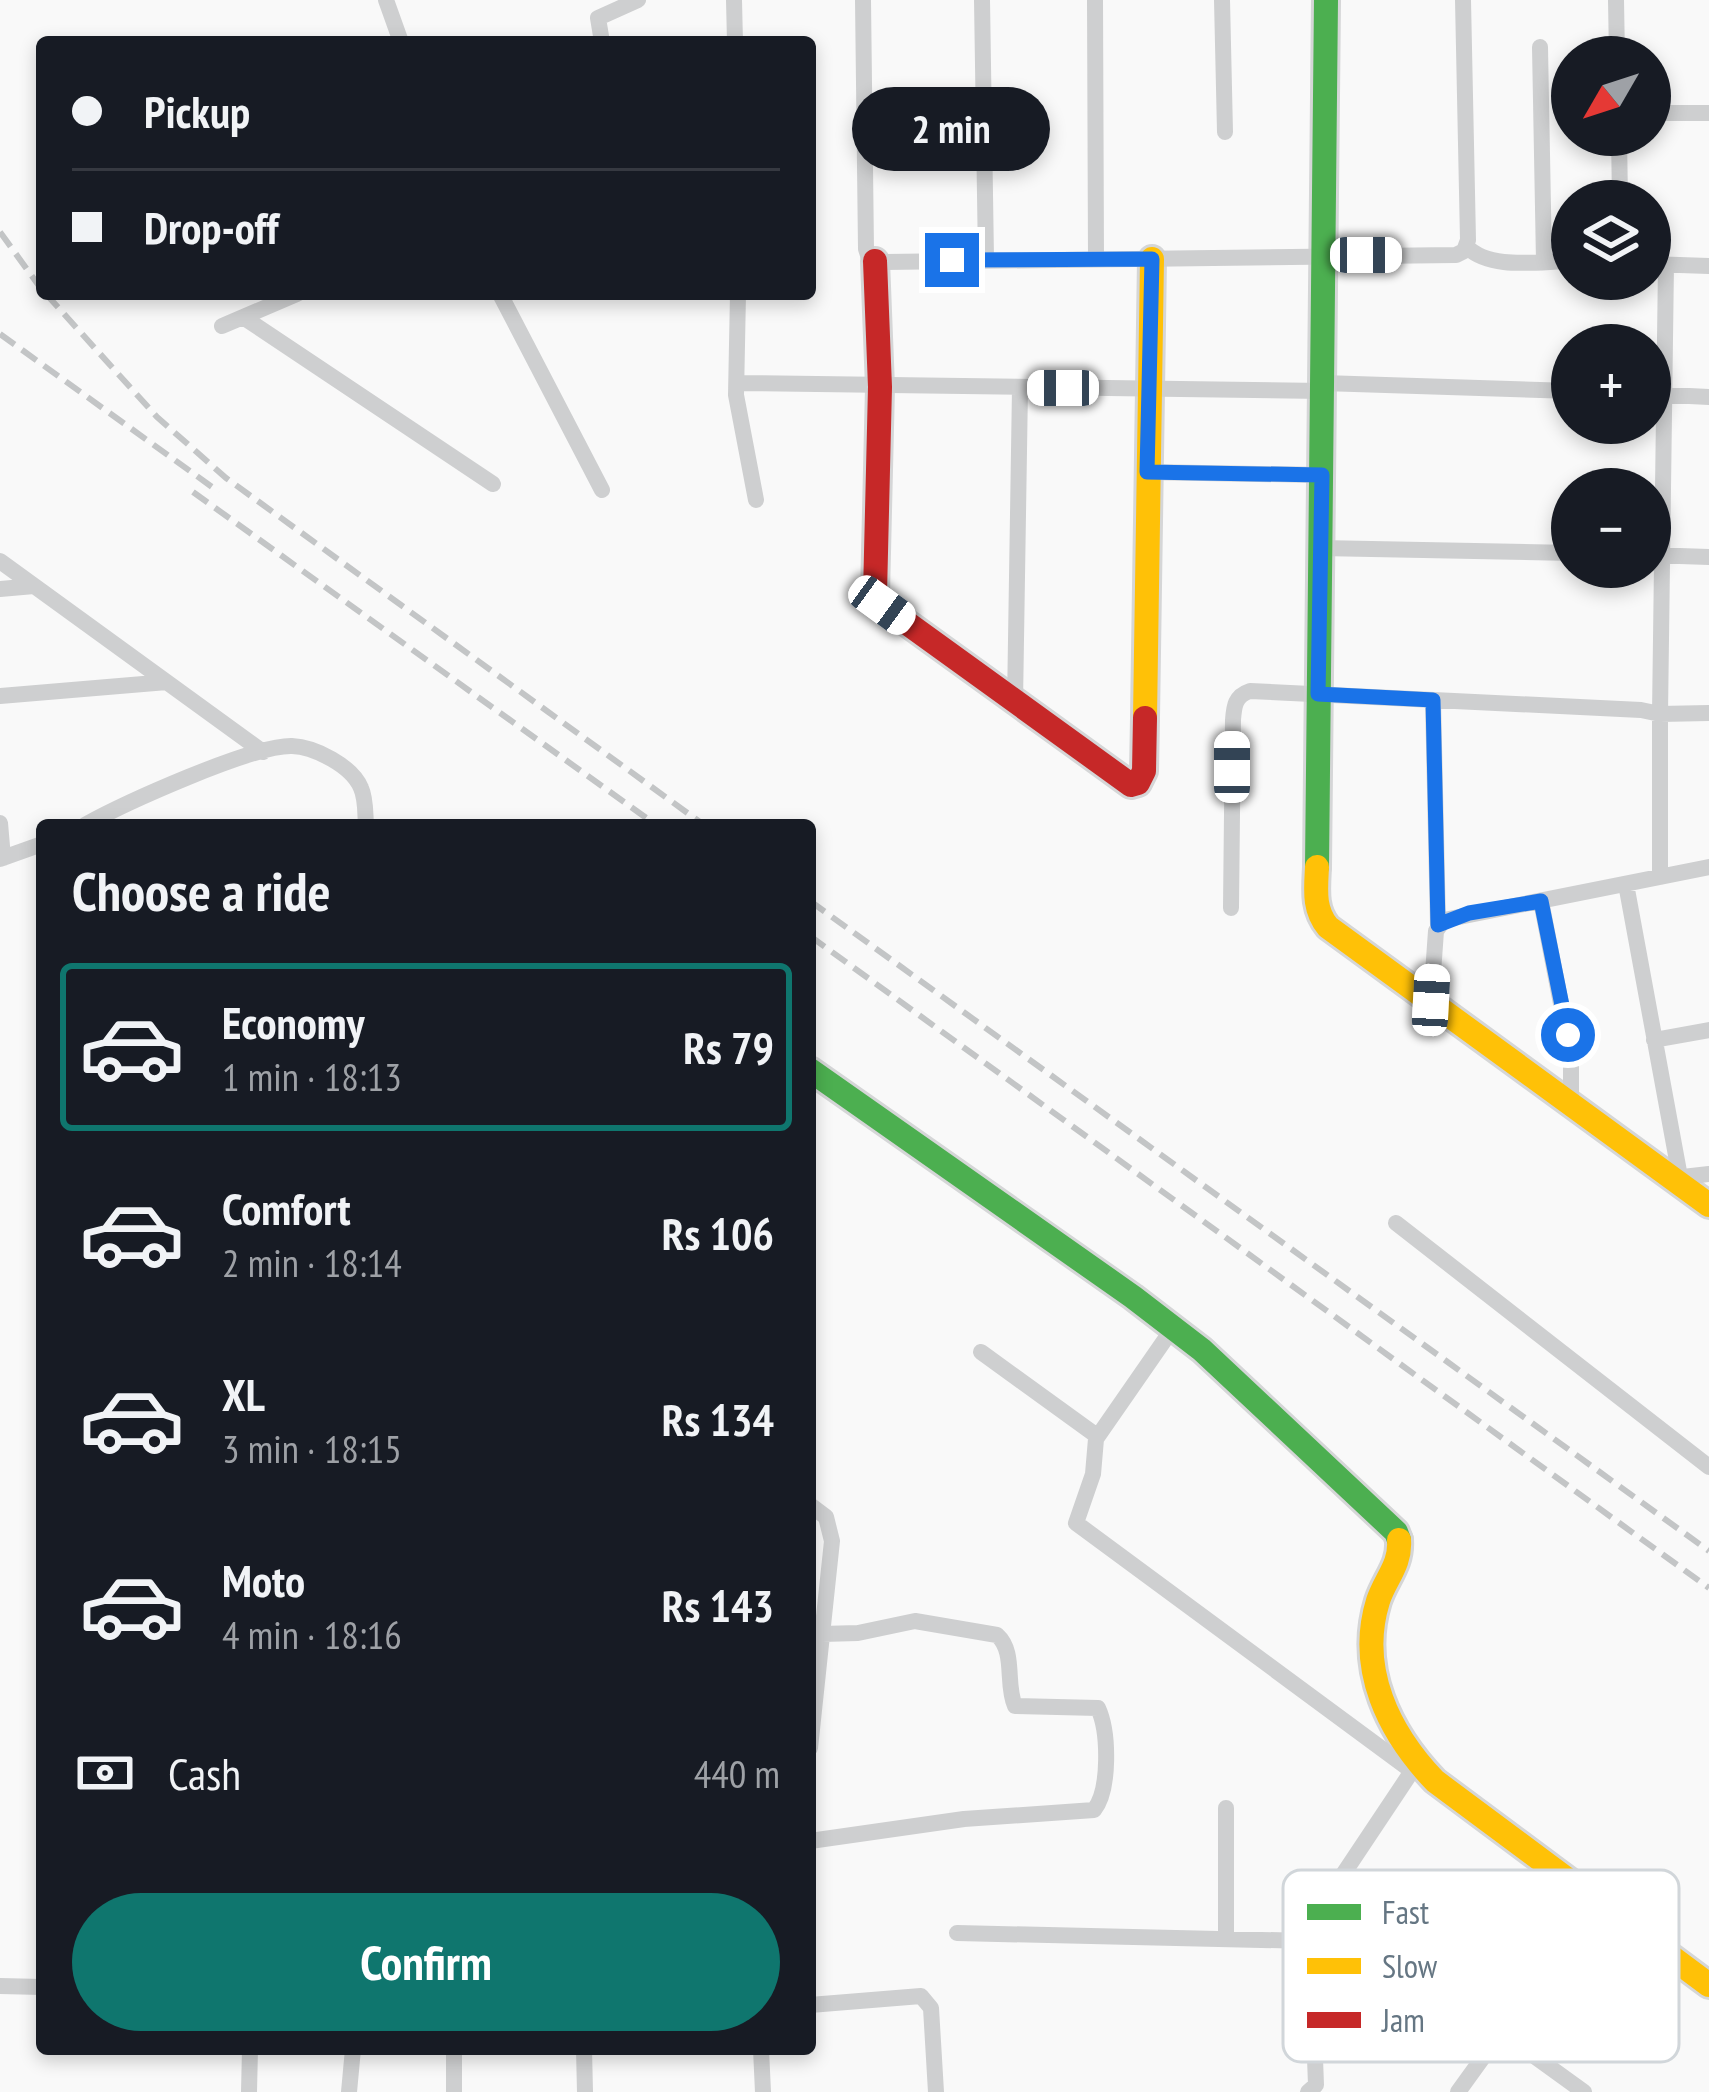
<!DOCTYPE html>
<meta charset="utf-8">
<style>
:root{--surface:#171b24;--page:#242831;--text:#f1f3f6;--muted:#9ea1a6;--line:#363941;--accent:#0f766e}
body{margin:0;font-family:"PT Sans Narrow",sans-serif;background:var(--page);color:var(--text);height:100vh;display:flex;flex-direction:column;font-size:45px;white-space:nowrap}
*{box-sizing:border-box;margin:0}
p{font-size:39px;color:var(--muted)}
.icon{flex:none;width:66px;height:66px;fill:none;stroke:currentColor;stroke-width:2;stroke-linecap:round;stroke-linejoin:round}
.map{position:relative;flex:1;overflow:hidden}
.side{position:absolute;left:36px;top:819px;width:780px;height:1236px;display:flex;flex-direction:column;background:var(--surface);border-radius:12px;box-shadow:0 6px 18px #0003}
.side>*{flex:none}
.top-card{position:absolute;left:36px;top:36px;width:780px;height:264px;border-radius:12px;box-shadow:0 6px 18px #0003;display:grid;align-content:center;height:264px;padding:0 36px;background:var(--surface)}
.needle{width:78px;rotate:231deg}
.fabs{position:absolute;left:1551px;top:36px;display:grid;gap:24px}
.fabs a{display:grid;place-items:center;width:120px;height:120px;border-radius:50%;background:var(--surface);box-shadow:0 6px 18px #0003;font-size:60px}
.end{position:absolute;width:54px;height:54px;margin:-27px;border:15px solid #1a73e8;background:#fff;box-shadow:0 0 0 6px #fff}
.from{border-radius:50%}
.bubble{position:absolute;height:84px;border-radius:42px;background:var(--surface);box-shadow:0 6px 18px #0003;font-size:39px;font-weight:700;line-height:84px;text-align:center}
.car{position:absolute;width:36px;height:72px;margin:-36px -18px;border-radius:15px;box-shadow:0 0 9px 3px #0007;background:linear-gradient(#fff 24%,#345 0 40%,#fff 0 76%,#345 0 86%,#fff 0)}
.top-card b{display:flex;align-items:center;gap:42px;height:114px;font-size:45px}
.top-card b+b{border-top:3px solid var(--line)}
.top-card i{width:30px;height:30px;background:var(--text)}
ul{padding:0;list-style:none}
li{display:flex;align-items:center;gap:36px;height:168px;margin:0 24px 18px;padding:0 12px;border:6px solid transparent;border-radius:12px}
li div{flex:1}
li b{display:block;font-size:45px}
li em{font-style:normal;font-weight:700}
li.selected{border-color:var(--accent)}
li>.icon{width:108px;height:108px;stroke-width:1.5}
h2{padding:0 36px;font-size:54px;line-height:144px}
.pay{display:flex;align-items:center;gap:30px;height:132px;padding:0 36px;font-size:45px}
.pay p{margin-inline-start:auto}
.button{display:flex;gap:24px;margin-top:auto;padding:24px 36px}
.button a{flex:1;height:138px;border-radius:72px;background:var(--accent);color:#fff;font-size:48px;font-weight:700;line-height:138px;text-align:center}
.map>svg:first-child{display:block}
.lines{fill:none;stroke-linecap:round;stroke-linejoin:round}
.fast-casing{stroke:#d5d6d7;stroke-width:30}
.slow-casing{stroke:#d5d6d7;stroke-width:30}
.jam-casing{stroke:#d5d6d7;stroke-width:30}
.street{stroke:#cecfd0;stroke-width:16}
.fast{stroke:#4caf50;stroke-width:24}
.slow{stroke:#ffc107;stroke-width:24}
.jam{stroke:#c62828;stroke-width:24}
.rail{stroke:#c3c5c6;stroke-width:6;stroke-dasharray:18 9;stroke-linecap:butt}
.route{stroke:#1a73e8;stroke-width:15}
.key{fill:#fff;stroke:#d1d6da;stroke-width:3}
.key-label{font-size:33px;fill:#657683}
</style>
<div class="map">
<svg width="1709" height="2092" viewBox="0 0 1709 2092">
<rect width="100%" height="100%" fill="#f9f9f9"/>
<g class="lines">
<g class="fast-casing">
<path id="fast" d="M1317 867 1326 0
M810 1070 1133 1297 1202 1350 1396 1532 1399 1540"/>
</g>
<g class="slow-casing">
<path id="slow" d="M1145 718 1152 259
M1317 867C1316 889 1313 909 1328 927L1709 1205
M1399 1540C1401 1565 1385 1579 1378 1601 1357 1669 1389 1733 1435 1781L1709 1985"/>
</g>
<g class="jam-casing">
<path id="jam" d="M875 261 880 387 875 594 882 605 1131 785 1138 783 1144 771 1145 718"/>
</g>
<path class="street" d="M386 0 401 42
M734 0 735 42
M863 0 866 249 869 258 885 262 1456 255 1464 251 1468 240 1463 0
M982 0 986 259
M1095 0 1096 259
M1222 0 1225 132
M1616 0 1617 57
M602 42 598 18 638 0
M1540 47 1544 261
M1650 113H1709
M1619 135 1620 201
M1466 246C1490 271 1540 261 1572 261
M1650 264 1709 266
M1666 264 1660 714 1709 713
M500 294 602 490
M738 294 736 395 756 500
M243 317 493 484
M222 326 297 294
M737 383 1323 391
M1323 383 1572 391
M1650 394 1709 397
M1147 472 1321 475
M1320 548 1572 553
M1650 555 1709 557
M0 561 263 752
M0 589 34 586
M0 696 167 682
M1433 700 1438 925
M1015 703 1020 388
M0 823 3 858
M85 825C123 804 252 745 292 746 315 747 352 766 361 788 366 799 365 813 366 825
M0 859 42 844
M1626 884 1680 1177
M1541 901 1571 1055V1103
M1231 908 1233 720C1234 706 1235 696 1250 691L1641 710 1660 714V877
M1431 1001 1436 931 1444 920 1709 867
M1654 1040 1709 1030
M1674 1178 1709 1174
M1396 1223 1709 1467
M1173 1328 1096 1439 1093 1474 1076 1523 1412 1771
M981 1352 1097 1436
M810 1505 826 1517 832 1541 810 1748
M1226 1808V1939
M810 1841 964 1819 1094 1810C1110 1790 1109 1732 1098 1708L1015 1706C1005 1684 1016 1652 997 1635L915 1621 858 1633 822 1634
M1322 1903 1584 2092
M957 1933 1309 1941
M0 1986 42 1987
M810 2005 921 1996 931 2008 936 2092
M584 2049 585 2092
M761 2049 763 2092
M249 2092 250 2049
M349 2092 353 2049
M454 2092V2049
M1308 2092 1316 2085 1310 1924 1416 1765
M1458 2092 1502 2031"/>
<use href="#fast" class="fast"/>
<use href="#slow" class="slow"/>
<use href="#jam" class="jam"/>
<path class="rail" d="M0 232 42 290
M46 294 157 417 226 478 704 825
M0 334 219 492
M193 492 656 825
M810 901 1709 1551
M810 936 1709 1588"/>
</g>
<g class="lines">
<path class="route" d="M952 260 1152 259 1147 472 1322 475 1318 694 1433 700 1438 925 1469 913 1541 901 1568 1035"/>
</g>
<rect x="1283" y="1870" width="396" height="192" rx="18" class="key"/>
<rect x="1307" y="1904" width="54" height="16" fill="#4caf50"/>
<rect x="1307" y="1958" width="54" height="16" fill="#ffc107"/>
<rect x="1307" y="2012" width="54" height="16" fill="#c62828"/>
<g class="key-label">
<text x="1382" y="1924">Fast</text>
<text x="1382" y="1978">Slow</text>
<text x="1382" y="2032">Jam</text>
</g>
</svg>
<div class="fabs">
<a><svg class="needle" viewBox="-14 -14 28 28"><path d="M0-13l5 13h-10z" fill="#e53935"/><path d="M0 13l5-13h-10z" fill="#9ea1a6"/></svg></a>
<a><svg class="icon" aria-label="layers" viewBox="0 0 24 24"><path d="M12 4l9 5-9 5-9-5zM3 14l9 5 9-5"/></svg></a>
<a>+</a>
<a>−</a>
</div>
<i class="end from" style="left:1568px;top:1035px"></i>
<i class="end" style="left:952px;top:260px"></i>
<div class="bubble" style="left:852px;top:87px;width:198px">2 min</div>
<i class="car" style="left:1366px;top:255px;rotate:90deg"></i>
<i class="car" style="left:1063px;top:388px;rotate:270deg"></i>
<i class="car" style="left:882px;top:605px;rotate:126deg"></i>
<i class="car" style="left:1232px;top:767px;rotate:0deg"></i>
<i class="car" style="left:1431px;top:1000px;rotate:3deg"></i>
<div class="top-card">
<b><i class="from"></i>Pickup</b>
<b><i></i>Drop-off</b>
</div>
<section class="side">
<h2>Choose a ride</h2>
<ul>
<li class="selected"><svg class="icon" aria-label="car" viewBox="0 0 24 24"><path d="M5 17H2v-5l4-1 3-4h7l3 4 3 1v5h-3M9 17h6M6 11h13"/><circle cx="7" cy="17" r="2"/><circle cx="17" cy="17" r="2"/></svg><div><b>Economy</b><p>1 min · 18:13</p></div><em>Rs 79</em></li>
<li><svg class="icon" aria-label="car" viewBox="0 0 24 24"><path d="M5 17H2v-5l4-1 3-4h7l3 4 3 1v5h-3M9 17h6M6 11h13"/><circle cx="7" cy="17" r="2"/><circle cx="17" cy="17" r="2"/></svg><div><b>Comfort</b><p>2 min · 18:14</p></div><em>Rs 106</em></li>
<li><svg class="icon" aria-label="car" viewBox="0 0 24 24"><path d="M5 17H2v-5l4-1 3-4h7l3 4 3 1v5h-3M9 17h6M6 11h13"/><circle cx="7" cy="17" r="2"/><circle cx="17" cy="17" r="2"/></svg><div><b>XL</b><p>3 min · 18:15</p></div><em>Rs 134</em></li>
<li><svg class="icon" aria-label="car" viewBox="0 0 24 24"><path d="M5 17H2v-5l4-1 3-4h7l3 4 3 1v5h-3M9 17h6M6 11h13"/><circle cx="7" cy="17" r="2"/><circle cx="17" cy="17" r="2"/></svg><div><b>Moto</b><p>4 min · 18:16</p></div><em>Rs 143</em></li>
</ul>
<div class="pay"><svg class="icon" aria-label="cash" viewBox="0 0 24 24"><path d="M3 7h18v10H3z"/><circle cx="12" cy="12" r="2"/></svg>Cash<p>440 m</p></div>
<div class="button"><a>Confirm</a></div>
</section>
</div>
